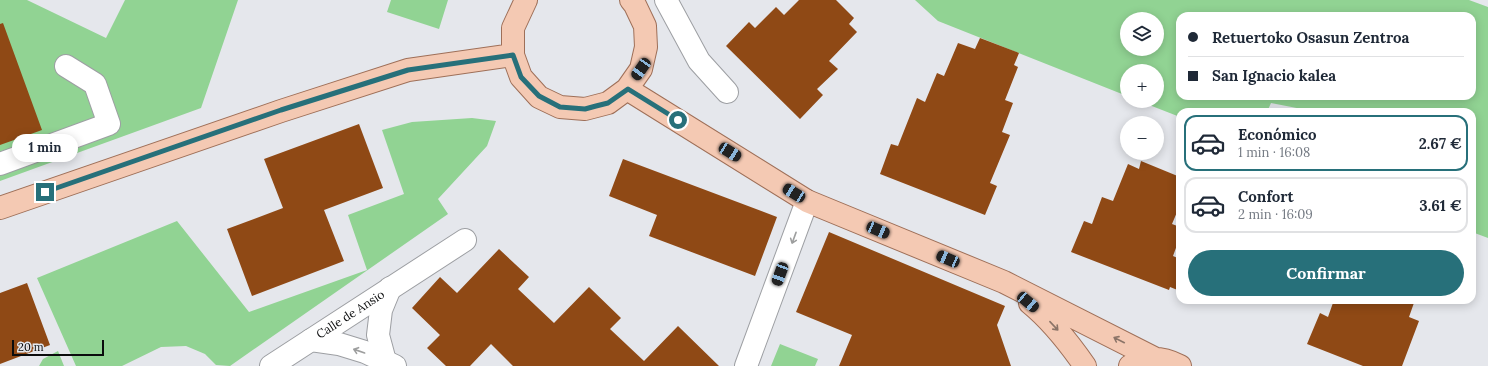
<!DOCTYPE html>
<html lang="es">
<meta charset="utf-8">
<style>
:root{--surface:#fff;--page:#f2f2f3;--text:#1f2937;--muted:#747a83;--line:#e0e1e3;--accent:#27707a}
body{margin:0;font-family:Lora,serif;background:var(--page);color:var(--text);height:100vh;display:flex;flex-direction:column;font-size:15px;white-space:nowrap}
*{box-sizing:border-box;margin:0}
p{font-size:13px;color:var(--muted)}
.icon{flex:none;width:22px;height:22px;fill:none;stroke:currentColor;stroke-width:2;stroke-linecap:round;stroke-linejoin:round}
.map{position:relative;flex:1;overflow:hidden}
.details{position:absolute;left:1176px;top:108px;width:300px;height:196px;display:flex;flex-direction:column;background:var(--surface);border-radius:12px;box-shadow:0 2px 10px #0003}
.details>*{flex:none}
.guide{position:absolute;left:1176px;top:12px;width:300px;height:88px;border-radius:12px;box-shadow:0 2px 10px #0003;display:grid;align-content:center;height:88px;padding:0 12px;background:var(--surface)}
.controls{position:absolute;left:1120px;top:12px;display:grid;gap:8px}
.controls a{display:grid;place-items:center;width:44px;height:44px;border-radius:50%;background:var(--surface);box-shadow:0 2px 10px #0003;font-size:20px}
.scale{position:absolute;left:12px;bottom:10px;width:92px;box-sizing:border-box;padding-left:4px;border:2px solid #0b0c0d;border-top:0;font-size:11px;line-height:14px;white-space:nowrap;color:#0b0c0d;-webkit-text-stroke:3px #e5e7ec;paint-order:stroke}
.end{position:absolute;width:18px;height:18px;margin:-9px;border:5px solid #27707a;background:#fff;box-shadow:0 0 0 2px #fff}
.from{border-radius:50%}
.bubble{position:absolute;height:28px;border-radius:14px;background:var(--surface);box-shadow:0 2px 10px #0003;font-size:13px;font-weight:700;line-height:28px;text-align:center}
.car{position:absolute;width:12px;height:24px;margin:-12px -6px;border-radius:5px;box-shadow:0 0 3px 1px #0007;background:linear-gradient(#222 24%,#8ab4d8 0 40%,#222 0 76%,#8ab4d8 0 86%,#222 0)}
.guide b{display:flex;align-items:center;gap:14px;height:38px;font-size:15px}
.guide b+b{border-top:1px solid var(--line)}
.guide i{width:10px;height:10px;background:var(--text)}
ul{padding:7px 0 0;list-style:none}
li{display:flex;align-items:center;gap:12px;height:56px;margin:0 8px 6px;padding:0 4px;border:2px solid var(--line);border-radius:12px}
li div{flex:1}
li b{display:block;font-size:15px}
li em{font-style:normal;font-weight:700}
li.selected{border-color:var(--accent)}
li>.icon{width:36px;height:36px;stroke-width:1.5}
.button{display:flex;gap:8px;margin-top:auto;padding:8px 12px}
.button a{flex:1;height:46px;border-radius:24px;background:var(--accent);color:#fff;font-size:16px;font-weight:700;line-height:46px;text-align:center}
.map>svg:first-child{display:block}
.green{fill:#91d393;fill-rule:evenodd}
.building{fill:#8f4915}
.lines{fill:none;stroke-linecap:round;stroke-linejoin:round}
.minor-casing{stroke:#9d9fa3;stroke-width:24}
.major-casing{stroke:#9e6f58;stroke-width:24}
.minor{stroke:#fff;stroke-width:22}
.major{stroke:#f4c9b3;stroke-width:22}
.oneway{stroke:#9d9e9e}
.oneway2{stroke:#8b7468}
.route{stroke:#27707a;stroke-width:5}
.labels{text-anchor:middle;stroke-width:4;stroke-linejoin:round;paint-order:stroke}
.street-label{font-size:12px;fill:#0b0c0d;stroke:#e5e7ec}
</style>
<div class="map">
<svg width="1488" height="366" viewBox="0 0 1488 366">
<rect width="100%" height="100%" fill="#e5e7ec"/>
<path class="green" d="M0 0H27L106 38 125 0H238L201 108 0 181Z
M391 0H448L439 29 387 12Z
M915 0H1469L1488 7V238L1472 232V112H1317L1271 103 1267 112H1180V117L1139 101H1157V71H1127V96L938 21ZM1180 16H1472V96H1180ZM1127 19H1157V49H1127Z
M472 118 496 121 487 146 438 199 448 214 230 366 216 365 205 354 186 346 161 347 122 366H76L37 278 177 221 249 312 367 270 348 215 404 194 382 130 412 122Z
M780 344 818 359 815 366H771Z
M58 351 64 366H39L43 359Z"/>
<path class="building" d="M799 0H836L854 18 849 24 857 32 829 61 838 69 817 89 823 95 800 119 726 46 749 22 755 28 776 7 784 15Z
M3 23 42 130 0 145V24Z
M980 38 1019 53 1014 65 1018 67 1005 100 1013 103 1002 132 1010 135 990 183 997 186 985 215 880 174 891 144 898 146 917 98 925 102 937 73 944 76 958 43 975 49Z
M359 124 383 188 324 210 344 261 252 296 227 229 283 208 264 159Z
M623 159 777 217 755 276 649 236 657 215 609 196Z
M1141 161 1180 177V205L1172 224 1180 227V237L1173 256 1180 259V291L1170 287 1169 290 1071 252 1084 221 1092 224 1102 197 1113 201 1128 164 1139 169Z
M829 232 1005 306 997 325 1011 366H839L852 335 796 312Z
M499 249 529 277 518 289 554 323 589 287 621 318 610 329 644 361 678 326 719 366H513L491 344 470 366H446L427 348 440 335 412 308 440 277 457 293Z
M27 283 50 345 0 364V293Z
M1334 300H1415L1409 317 1419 321 1402 366H1363L1307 344 1320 313 1328 317Z"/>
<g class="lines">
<g class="minor-casing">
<g id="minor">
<path d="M666 0 699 61 727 92"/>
<path d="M0 164 109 124 95 84 66 66"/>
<path id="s1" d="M311 340 465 240"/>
<path d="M385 361 378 335 381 310 390 288"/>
<path d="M271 366 311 340 339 344 365 352 395 366"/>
<path d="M746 366 807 201"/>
</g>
</g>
<g class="major-casing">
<path id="major" d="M526 0 513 28V55L521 77 539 97 560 107 585 109 608 103 627 89 641 69 646 47 645 26 635 5 631 0
M627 89 807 201 1004 282 1154 358
M0 208 281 111 408 70 513 55
M1030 303C1052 321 1069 343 1085 366
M1130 366C1147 355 1164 358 1180 366"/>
</g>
<use href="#minor" class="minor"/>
<use href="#major" class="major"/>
</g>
<defs><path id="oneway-shaft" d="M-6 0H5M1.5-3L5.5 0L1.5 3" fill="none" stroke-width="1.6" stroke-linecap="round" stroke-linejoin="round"/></defs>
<g class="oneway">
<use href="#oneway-shaft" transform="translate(794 238) rotate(110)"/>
<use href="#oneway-shaft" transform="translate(359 351) rotate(-161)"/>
</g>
<g class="oneway2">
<use href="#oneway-shaft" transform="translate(1054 326) rotate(47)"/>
<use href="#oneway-shaft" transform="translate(1119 340) rotate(-153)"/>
</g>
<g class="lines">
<path class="route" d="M45 192 281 110 408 70 513 55 521 77 539 96 560 107 585 109 596 106 608 103 628 89 678 120"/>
</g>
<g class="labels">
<g class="street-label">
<text dy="4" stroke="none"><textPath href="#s1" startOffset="47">Calle de Ansio</textPath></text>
</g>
</g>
</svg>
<div class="controls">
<a><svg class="icon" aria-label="layers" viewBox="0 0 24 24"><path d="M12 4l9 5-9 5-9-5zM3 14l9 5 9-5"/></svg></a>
<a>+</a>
<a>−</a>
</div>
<div class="scale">20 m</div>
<i class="end from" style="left:678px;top:120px"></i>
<i class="end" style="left:45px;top:192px"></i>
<div class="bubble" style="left:12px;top:134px;width:66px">1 min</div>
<i class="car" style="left:641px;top:69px;rotate:215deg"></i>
<i class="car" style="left:730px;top:152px;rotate:122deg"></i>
<i class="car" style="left:794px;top:193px;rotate:302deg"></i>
<i class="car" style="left:878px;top:230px;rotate:113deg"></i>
<i class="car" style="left:948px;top:259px;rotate:293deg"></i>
<i class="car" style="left:780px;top:274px;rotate:200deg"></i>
<i class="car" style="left:1028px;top:302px;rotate:130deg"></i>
<div class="guide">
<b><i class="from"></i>Retuertoko Osasun Zentroa</b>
<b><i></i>San Ignacio kalea</b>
</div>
<section class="details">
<ul>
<li class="selected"><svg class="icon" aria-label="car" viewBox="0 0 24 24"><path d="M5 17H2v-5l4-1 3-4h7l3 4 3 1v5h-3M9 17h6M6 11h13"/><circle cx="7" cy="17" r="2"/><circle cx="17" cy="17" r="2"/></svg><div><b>Económico</b><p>1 min · 16:08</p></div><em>2.67 €</em></li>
<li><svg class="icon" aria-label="car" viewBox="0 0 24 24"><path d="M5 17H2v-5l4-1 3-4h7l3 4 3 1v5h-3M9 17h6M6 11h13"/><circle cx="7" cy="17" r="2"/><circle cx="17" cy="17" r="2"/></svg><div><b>Confort</b><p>2 min · 16:09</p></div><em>3.61 €</em></li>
</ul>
<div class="button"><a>Confirmar</a></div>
</section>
</div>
